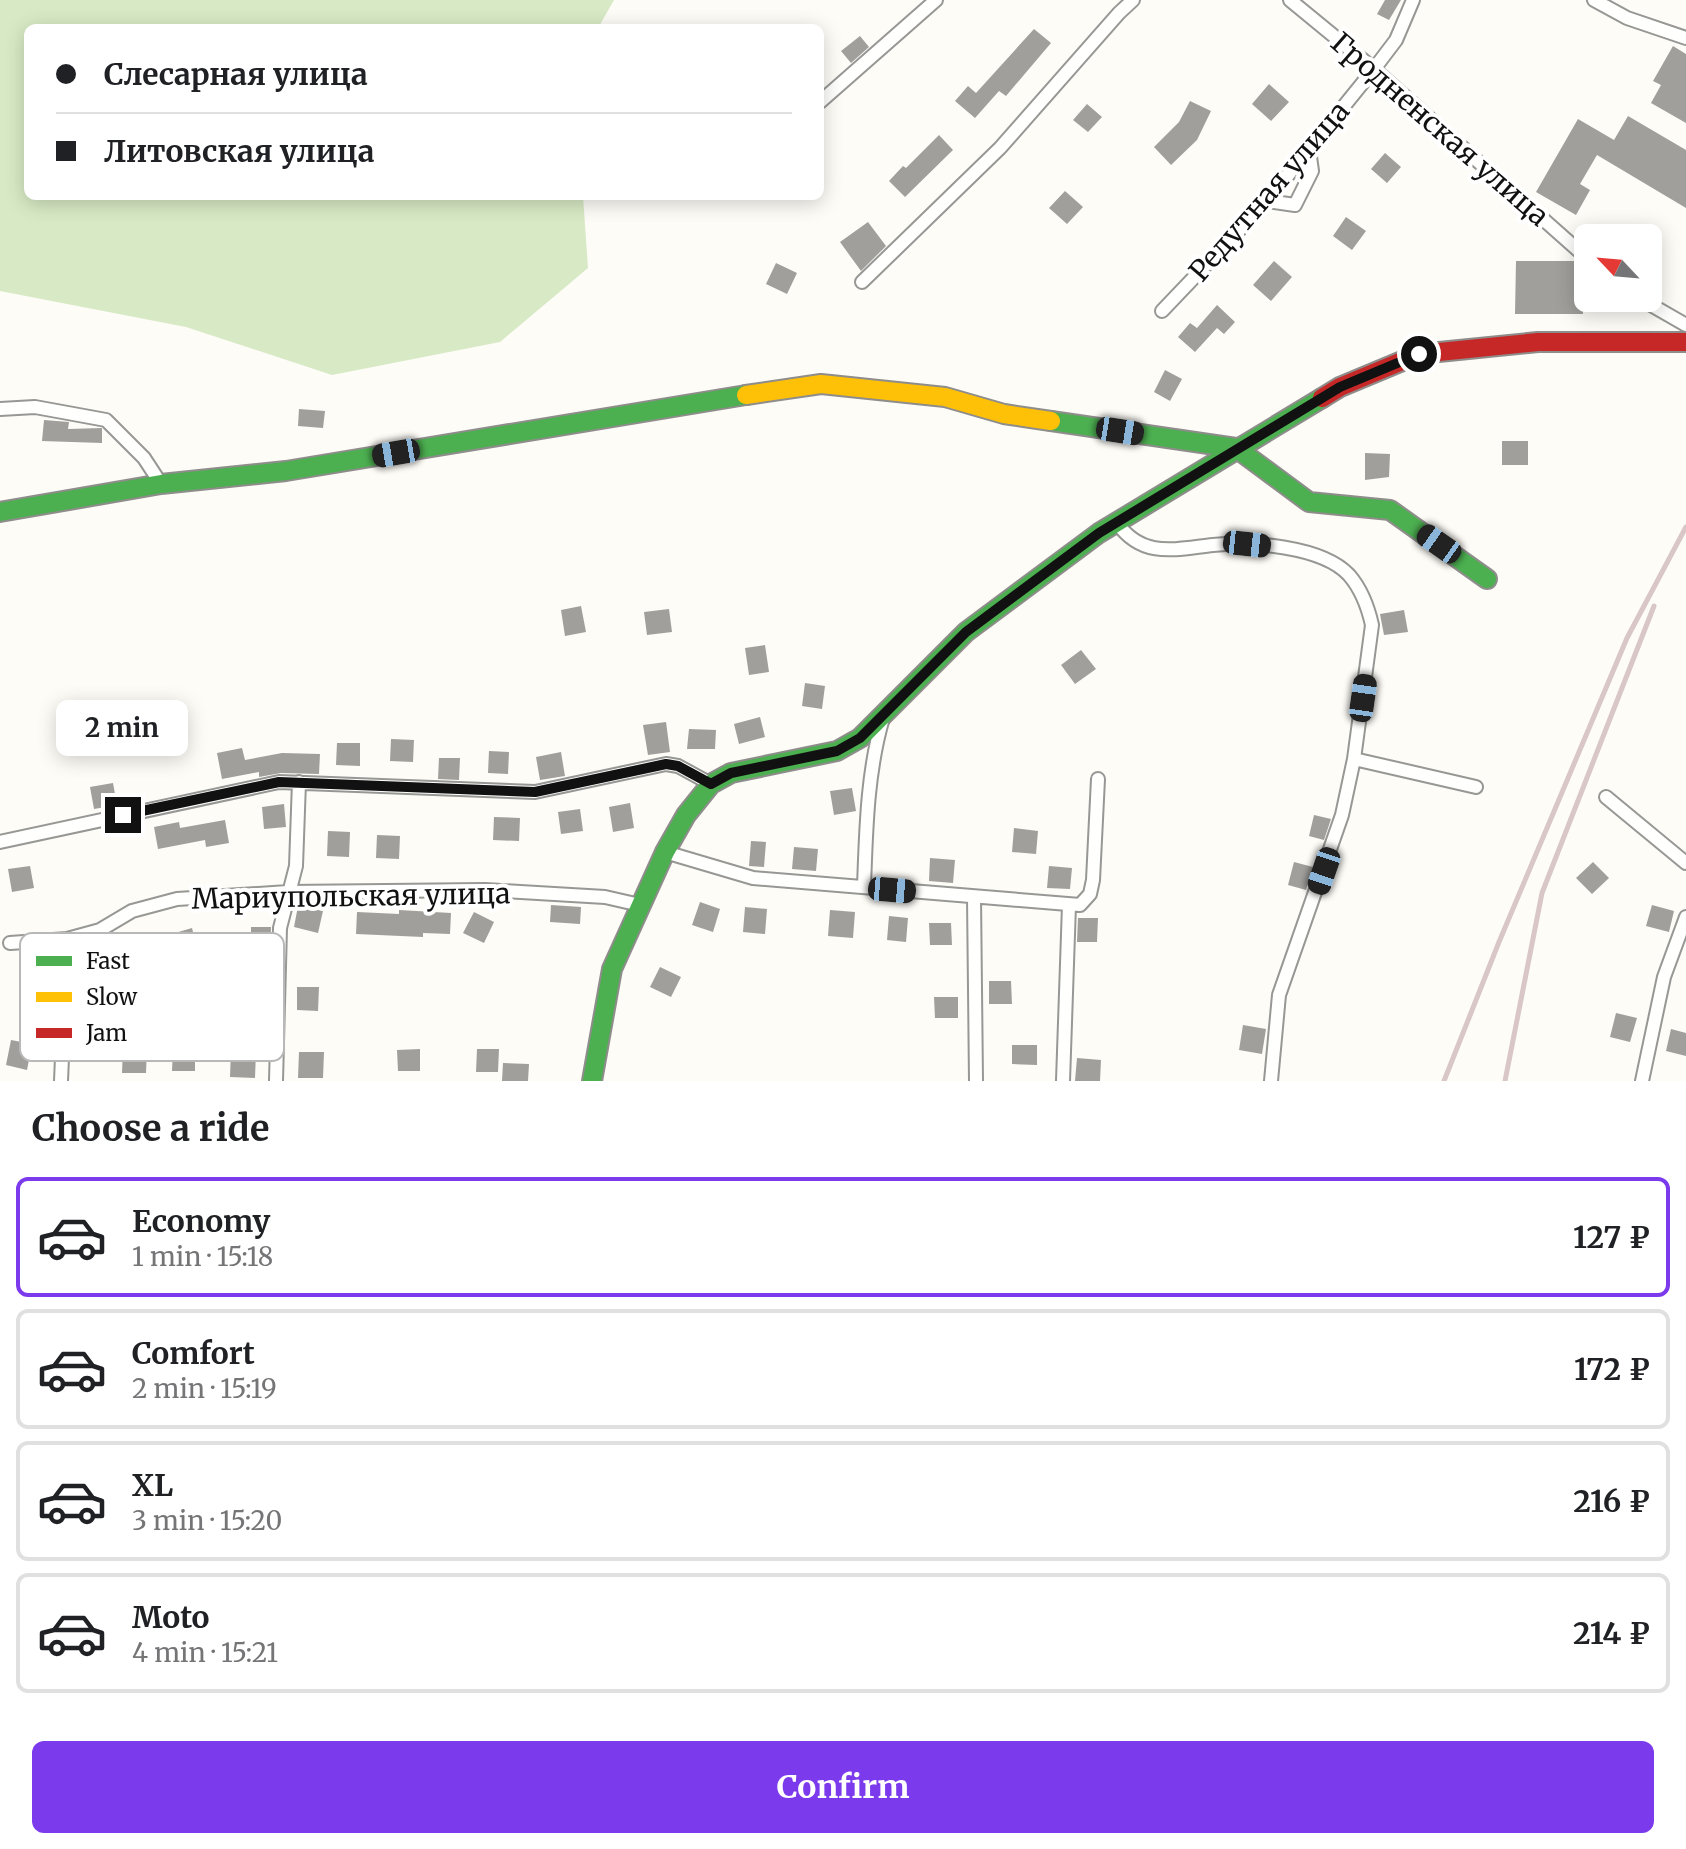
<!DOCTYPE html>
<meta charset="utf-8">
<style>
:root{--surface:#fff;--page:#f6f6f6;--text:#202124;--muted:#757577;--line:#e0e0e0;--accent:#7c3aed}
body{margin:0;font-family:Merriweather,serif;background:var(--page);color:var(--text);height:100vh;display:flex;flex-direction:column;font-size:30px;white-space:nowrap}
*{box-sizing:border-box;margin:0}
p{font-size:26px;color:var(--muted)}
.icon{flex:none;width:44px;height:44px;fill:none;stroke:currentColor;stroke-width:2;stroke-linecap:round;stroke-linejoin:round}
.map{position:relative;height:1081px;overflow:hidden}
.details{display:flex;flex-direction:column;background:var(--surface);flex:1}
.details>*{flex:none}
.hud{position:absolute;left:24px;top:24px;width:800px;height:176px;border-radius:12px;box-shadow:0 4px 20px #0003;display:grid;align-content:center;height:176px;padding:0 32px;background:var(--surface)}
.needle{width:52px;rotate:296deg}
.tools{position:absolute;left:1574px;top:224px;display:grid;gap:16px}
.tools a{display:grid;place-items:center;width:88px;height:88px;border-radius:12px;background:var(--surface);box-shadow:0 4px 20px #0003;font-size:40px}
.end{position:absolute;width:36px;height:36px;margin:-18px;border:10px solid #111;background:#fff;box-shadow:0 0 0 4px #fff}
.from{border-radius:50%}
.bubble{position:absolute;height:56px;border-radius:12px;background:var(--surface);box-shadow:0 4px 20px #0003;font-size:26px;font-weight:700;line-height:56px;text-align:center}
.car{position:absolute;width:24px;height:48px;margin:-24px -12px;border-radius:10px;box-shadow:0 0 6px 2px #0007;background:linear-gradient(#222 24%,#8ab4d8 0 40%,#222 0 76%,#8ab4d8 0 86%,#222 0)}
.hud b{display:flex;align-items:center;gap:28px;height:76px;font-size:30px}
.hud b+b{border-top:2px solid var(--line)}
.hud i{width:20px;height:20px;background:var(--text)}
ul{padding:0;list-style:none}
li{display:flex;align-items:center;gap:24px;height:120px;margin:0 16px 12px;padding:0 16px;border:4px solid var(--line);border-radius:12px}
li div{flex:1}
li b{display:block;font-size:30px}
li em{font-style:normal;font-weight:700}
li.active{border-color:var(--accent)}
li>.icon{width:72px;height:72px;stroke-width:1.5}
h2{padding:0 32px;font-size:36px;line-height:96px}
.cta{display:flex;gap:16px;margin-top:auto;padding:16px 32px}
.cta a{flex:1;height:92px;border-radius:12px;background:var(--accent);color:#fff;font-size:32px;font-weight:700;line-height:92px;text-align:center}
.map>svg:first-child{display:block}
.forest{fill:#d8eac5}
.building{fill:#a19f9c}
.lines{fill:none;stroke-linecap:round;stroke-linejoin:round}
.street-casing{stroke:#979795;stroke-width:16}
.fast-casing{stroke:#8e8d8b;stroke-width:22}
.slow-casing{stroke:#8e8d8b;stroke-width:22}
.jam-casing{stroke:#8e8d8b;stroke-width:22}
.street{stroke:#fffffe;stroke-width:12}
.fast{stroke:#4caf50;stroke-width:18}
.slow{stroke:#ffc107;stroke-width:18}
.jam{stroke:#c62828;stroke-width:18}
.rail{stroke:#d9c6c7;stroke-width:5}
.route{stroke:#111;stroke-width:10}
.labels{text-anchor:middle;stroke-width:8;stroke-linejoin:round;paint-order:stroke}
.street-label{font-size:28px;fill:#111;stroke:#fff}
.key{fill:#fff;stroke:#b8b8b8;stroke-width:2}
.key-label{font-size:22px;fill:#111}
</style>
<div class="map">
<svg width="1686" height="1081" viewBox="0 0 1686 1081">
<rect width="100%" height="100%" fill="#fdfcf7"/>
<path class="forest" d="M0 0H614L598 28H28V196H583L588 268 500 342 332 375 186 327 0 291Z"/>
<path class="building" d="M1385 0H1401L1389 20 1377 14Z
M1034 29 1051 43 1006 96 999 91 975 118 955 101 968 86 976 93Z
M860 36 869 47 851 63 841 51Z
M1673 46 1686 54V123L1651 103 1661 85 1653 81Z
M1269 84 1289 102 1271 121 1252 104Z
M1190 101 1211 111 1197 140 1171 165 1154 147 1179 122Z
M1087 104 1102 117 1088 132 1073 120Z
M1628 116 1686 150V208L1597 155 1580 184 1590 190 1576 215 1536 192 1578 119 1614 140Z
M939 135 953 150 905 197 889 181 903 166 906 168Z
M1385 153 1401 167 1387 183 1371 169Z
M1065 191 1083 207 1067 224 1049 208Z
M1346 217 1366 231 1352 250 1333 236Z
M868 222 886 246 861 271 840 242Z
M1274 261 1292 277 1271 301 1253 285Z
M1516 261H1577L1583 267V314H1515Z
M776 263 797 273 787 294 766 284Z
M1217 305 1235 322 1224 334 1217 328 1195 352 1178 337 1190 323 1197 328Z
M1165 370 1182 379 1170 401 1154 392Z
M299 409 325 411 323 428 298 426Z
M44 420 69 422 68 429 102 428V443L42 441Z
M1502 441H1528V465H1502Z
M1365 453 1390 454 1389 477 1365 480Z
M581 606 586 632 565 636 561 610Z
M669 609 672 632 647 635 644 612Z
M1404 610 1408 632 1384 635 1380 614Z
M765 645 769 672 749 675 745 648Z
M1081 650 1096 669 1075 684 1061 665Z
M805 683 825 686 822 709 802 706Z
M760 717 765 737 739 744 734 724Z
M666 722 670 752 648 755 643 725Z
M689 729 716 730 715 749H687Z
M391 739 414 740 413 762 390 761Z
M337 743H360V766L336 765Z
M242 748 245 760 282 753 320 754 319 774 281 773 259 777V772L222 779 217 753Z
M489 751 509 752 508 774 488 773Z
M561 752 565 776 540 780 536 757Z
M439 758H460L459 780 438 779Z
M113 783 117 805 94 809 90 787Z
M852 788 856 811 834 815 830 791Z
M630 803 634 828 613 832 609 807Z
M284 804 286 827 264 829 262 807Z
M580 809 583 831 561 834 558 812Z
M1314 815 1331 819 1324 840 1309 836Z
M494 817 520 818 519 841 493 840Z
M225 820 229 843 206 847 205 840 158 849 154 827 179 822 180 828Z
M1014 828 1038 831 1036 854 1012 852Z
M328 831 350 832 349 857 327 856Z
M377 835 400 836 399 859 376 858Z
M751 841 766 842 764 867 749 866Z
M794 847 818 849 816 871 792 869Z
M930 858 955 860 953 883 929 881Z
M1294 862 1313 867 1306 890 1288 885Z
M1593 862 1609 878 1592 894 1576 878Z
M30 866 34 888 12 892 8 869Z
M1049 866 1072 868 1070 889 1047 888Z
M700 902 720 909 713 932 692 925Z
M551 905 581 907 580 924 550 922Z
M1652 905 1674 911 1669 932 1646 926Z
M298 906 323 911 318 933 294 927Z
M745 907 767 909 765 934 743 932Z
M399 910 451 913 450 934 423 933V937L356 934 357 912 399 914Z
M830 910 855 912 853 938 828 936Z
M474 912 494 922 484 943 463 933Z
M889 916 908 918 906 942 887 940Z
M1078 918H1098L1097 942H1077Z
M929 923H951L952 945H930Z
M251 927H271L270 953H267V988H240V964H251Z
M192 928 197 948 157 959 158 962 137 968 131 946Z
M660 967 681 977 671 997 650 987Z
M989 981H1011L1012 1004H989Z
M297 987H319L318 1011 297 1010Z
M934 997H958V1018H935Z
M1616 1013 1637 1018 1630 1042 1610 1037Z
M1243 1025 1266 1029 1262 1054 1239 1050Z
M1671 1029 1686 1033V1056L1666 1051Z
M11 1040 32 1044 27 1070 6 1065Z
M1012 1045H1037V1065L1012 1064Z
M123 1047H147L146 1073H122Z
M173 1049 195 1050V1071H172Z
M420 1049V1071H398L397 1050Z
M477 1049H499L498 1072H476Z
M231 1050 256 1051 255 1078 230 1077Z
M299 1052H324L323 1078H298Z
M1077 1058 1101 1060 1100 1081H1075Z
M503 1063 529 1064 528 1081H502Z"/>
<g class="lines">
<g class="street-casing">
<path id="street" d="M1290 0 1374 69 1588 259
M1594 0 1627 18 1686 38
M820 102 936 0
M1267 201 1295 205 1312 171 1309 150
M862 282 1000 148 1119 13 1133 0
M1639 298 1686 325
M1162 311 1267 201 1374 69 1396 40 1413 0
M0 409 35 407 106 420 144 458 161 484
M1117 523C1143 559 1175 549 1213 545 1250 541 1322 546 1349 575 1362 590 1368 607 1372 625L1354 759 1342 815 1279 995 1271 1081
M1354 759 1476 787
M1606 797 1686 863
M0 842 279 782 535 792 666 764 678 766 711 784
M665 852 753 878 1080 905 1090 894 1093 880 1098 779
M864 887C866 832 867 772 883 718
M974 897 976 1081
M10 943 67 939
M61 1081 67 939 100 930 132 911 177 899 288 892 485 890 605 897 640 905
M276 1081 280 928 296 866 299 782
M1063 1081 1069 905
M1642 1081 1664 977 1686 917"/>
</g>
<g class="fast-casing">
<path id="fast" d="M1051 421 1236 448 1309 502 1390 510 1487 579
M0 512 161 484 286 471 746 395
M592 1081 612 969 665 852 686 815 711 784 731 773 837 751 860 738 966 632 1099 533 1322 398"/>
</g>
<g class="slow-casing">
<path id="slow" d="M746 395 821 384 945 397 1004 414 1051 421"/>
</g>
<g class="jam-casing">
<path id="jam" d="M1322 398 1340 387 1419 354 1538 342H1686"/>
</g>
<use href="#street" class="street"/>
<use href="#fast" class="fast"/>
<use href="#slow" class="slow"/>
<use href="#jam" class="jam"/>
<path class="rail" d="M1444 1081 1499 942 1627 638 1686 527
M1505 1081 1542 893 1654 606"/>
</g>
<g class="lines">
<path class="route" d="M123 815 279 782 535 792 666 764 678 766 711 784 731 773 837 751 860 738 966 632 1099 533 1340 387 1419 354"/>
</g>
<g class="labels">
<g class="street-label">
<text transform="translate(1440 129) rotate(41)" y="10">Гродненская улица</text>
<text transform="translate(1269 191) rotate(-49)" y="10">Редутная улица</text>
<text transform="translate(351 896) rotate(-1)" y="10">Мариупольская улица</text>
</g>
</g>
<rect x="20" y="933" width="264" height="128" rx="12" class="key"/>
<rect x="36" y="956" width="36" height="10" fill="#4caf50"/>
<rect x="36" y="992" width="36" height="10" fill="#ffc107"/>
<rect x="36" y="1028" width="36" height="10" fill="#c62828"/>
<g class="key-label">
<text x="86" y="969">Fast</text>
<text x="86" y="1005">Slow</text>
<text x="86" y="1041">Jam</text>
</g>
</svg>
<div class="tools">
<a><svg class="needle" viewBox="-14 -14 28 28"><path d="M0-13l5 13h-10z" fill="#e53935"/><path d="M0 13l5-13h-10z" fill="#757577"/></svg></a>
</div>
<i class="end from" style="left:1419px;top:354px"></i>
<i class="end" style="left:123px;top:815px"></i>
<div class="bubble" style="left:56px;top:700px;width:132px">2 min</div>
<i class="car" style="left:1120px;top:431px;rotate:99deg"></i>
<i class="car" style="left:396px;top:453px;rotate:260deg"></i>
<i class="car" style="left:1247px;top:544px;rotate:96deg"></i>
<i class="car" style="left:1439px;top:544px;rotate:305deg"></i>
<i class="car" style="left:1363px;top:698px;rotate:8deg"></i>
<i class="car" style="left:1324px;top:871px;rotate:199deg"></i>
<i class="car" style="left:892px;top:890px;rotate:95deg"></i>
<div class="hud">
<b><i class="from"></i>Слесарная улица</b>
<b><i></i>Литовская улица</b>
</div>
</div>
<section class="details">
<h2>Choose a ride</h2>
<ul>
<li class="active"><svg class="icon" aria-label="car" viewBox="0 0 24 24"><path d="M5 17H2v-5l4-1 3-4h7l3 4 3 1v5h-3M9 17h6M6 11h13"/><circle cx="7" cy="17" r="2"/><circle cx="17" cy="17" r="2"/></svg><div><b>Economy</b><p>1 min · 15:18</p></div><em>127 ₽</em></li>
<li><svg class="icon" aria-label="car" viewBox="0 0 24 24"><path d="M5 17H2v-5l4-1 3-4h7l3 4 3 1v5h-3M9 17h6M6 11h13"/><circle cx="7" cy="17" r="2"/><circle cx="17" cy="17" r="2"/></svg><div><b>Comfort</b><p>2 min · 15:19</p></div><em>172 ₽</em></li>
<li><svg class="icon" aria-label="car" viewBox="0 0 24 24"><path d="M5 17H2v-5l4-1 3-4h7l3 4 3 1v5h-3M9 17h6M6 11h13"/><circle cx="7" cy="17" r="2"/><circle cx="17" cy="17" r="2"/></svg><div><b>XL</b><p>3 min · 15:20</p></div><em>216 ₽</em></li>
<li><svg class="icon" aria-label="car" viewBox="0 0 24 24"><path d="M5 17H2v-5l4-1 3-4h7l3 4 3 1v5h-3M9 17h6M6 11h13"/><circle cx="7" cy="17" r="2"/><circle cx="17" cy="17" r="2"/></svg><div><b>Moto</b><p>4 min · 15:21</p></div><em>214 ₽</em></li>
</ul>
<div class="cta"><a>Confirm</a></div>
</section>
